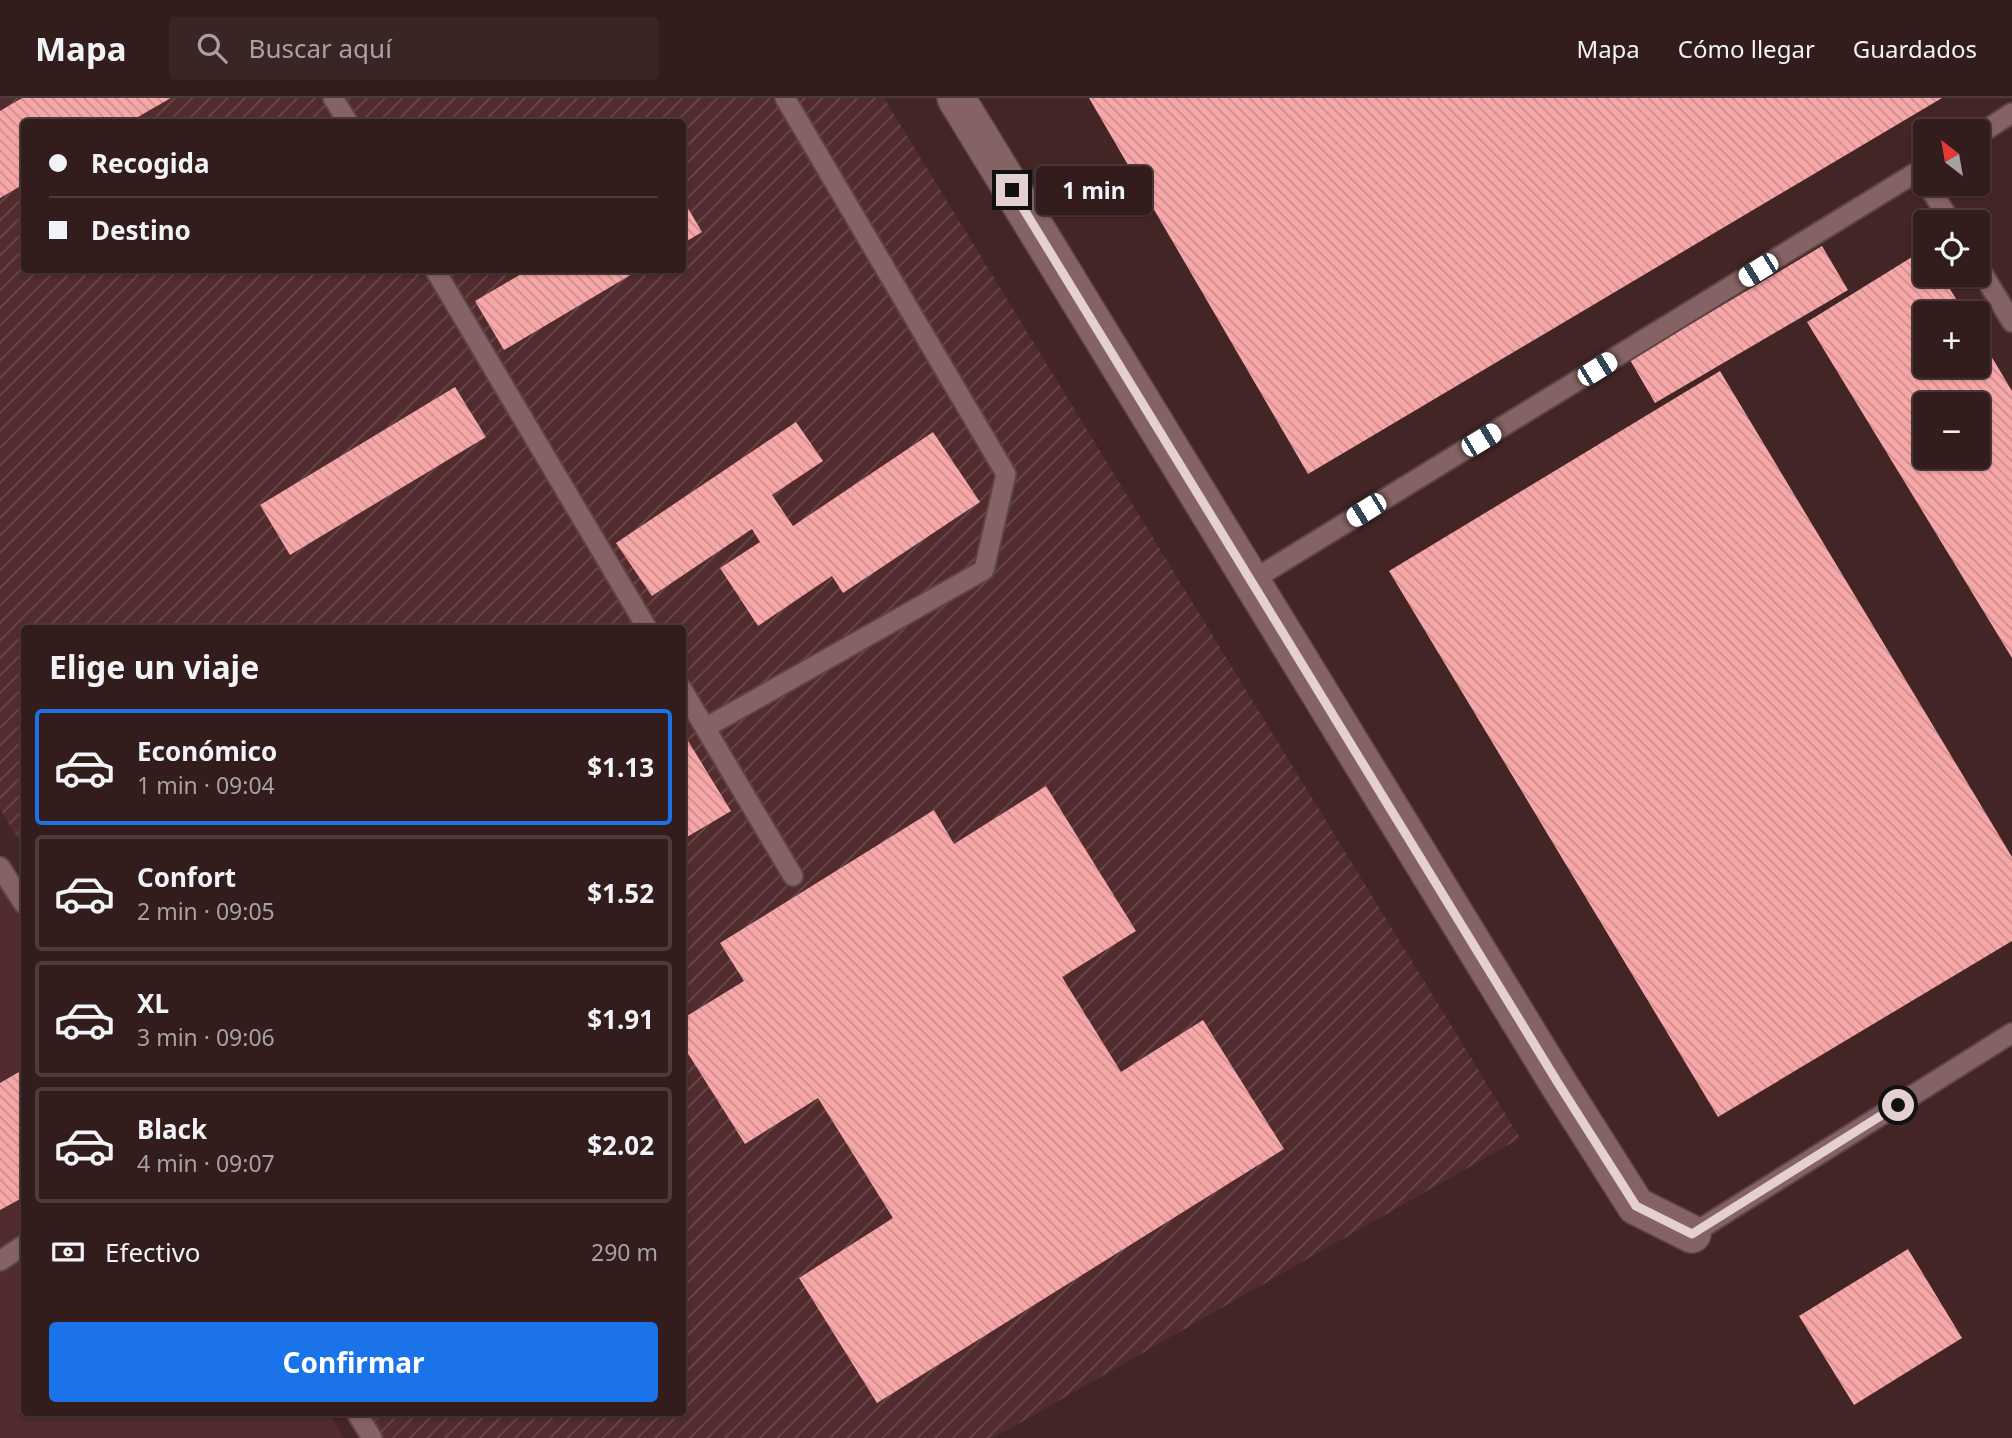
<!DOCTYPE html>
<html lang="es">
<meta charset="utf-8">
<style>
:root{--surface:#321c1c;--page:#3a2525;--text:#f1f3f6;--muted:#a8a1a3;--line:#4d3a3b;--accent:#1a73e8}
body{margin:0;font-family:"Noto Sans",sans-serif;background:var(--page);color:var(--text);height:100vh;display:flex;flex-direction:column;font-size:26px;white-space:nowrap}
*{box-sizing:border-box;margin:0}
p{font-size:23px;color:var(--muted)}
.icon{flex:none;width:38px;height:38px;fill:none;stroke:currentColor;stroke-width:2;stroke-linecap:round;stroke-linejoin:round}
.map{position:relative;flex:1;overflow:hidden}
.side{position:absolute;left:21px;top:527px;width:665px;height:791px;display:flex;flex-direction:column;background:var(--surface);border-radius:7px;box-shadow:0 2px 5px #0004,0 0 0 2px var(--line)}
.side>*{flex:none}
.guide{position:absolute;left:21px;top:21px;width:665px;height:154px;border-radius:7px;box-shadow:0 2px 5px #0004,0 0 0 2px var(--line);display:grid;align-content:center;height:154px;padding:0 28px;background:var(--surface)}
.needle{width:46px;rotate:329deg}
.fabs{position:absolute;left:1913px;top:21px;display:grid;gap:14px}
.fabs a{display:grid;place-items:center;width:77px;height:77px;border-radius:7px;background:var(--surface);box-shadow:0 2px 5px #0004,0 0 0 2px var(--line);font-size:35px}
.end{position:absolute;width:32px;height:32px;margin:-16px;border:9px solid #e4d0d0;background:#111;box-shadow:0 0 0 4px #111}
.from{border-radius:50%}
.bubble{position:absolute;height:49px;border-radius:7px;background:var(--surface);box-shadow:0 2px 5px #0004,0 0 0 2px var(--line);font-size:23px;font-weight:700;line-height:49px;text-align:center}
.car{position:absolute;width:21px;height:42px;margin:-21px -10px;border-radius:9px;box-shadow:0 0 5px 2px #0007;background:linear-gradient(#fff 24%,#345 0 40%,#fff 0 76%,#345 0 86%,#fff 0)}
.guide b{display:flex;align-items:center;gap:24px;height:66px;font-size:26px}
.guide b+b{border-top:2px solid var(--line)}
.guide i{width:18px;height:18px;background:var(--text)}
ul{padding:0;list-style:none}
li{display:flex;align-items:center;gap:21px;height:116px;margin:0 14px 10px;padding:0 14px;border:4px solid var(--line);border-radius:7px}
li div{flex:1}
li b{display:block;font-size:26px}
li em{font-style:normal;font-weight:700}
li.selected{border-color:var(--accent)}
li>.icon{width:63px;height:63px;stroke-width:1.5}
h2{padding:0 28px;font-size:32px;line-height:84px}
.pay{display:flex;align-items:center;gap:18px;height:77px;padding:0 28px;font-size:26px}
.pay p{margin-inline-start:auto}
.button{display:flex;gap:14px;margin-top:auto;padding:14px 28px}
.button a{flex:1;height:80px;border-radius:7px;background:var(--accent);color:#fff;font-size:28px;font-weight:700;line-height:80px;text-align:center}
header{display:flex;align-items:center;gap:42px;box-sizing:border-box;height:98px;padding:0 35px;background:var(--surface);border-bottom:2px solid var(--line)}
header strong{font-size:33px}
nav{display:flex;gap:38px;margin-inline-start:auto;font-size:24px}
.search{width:490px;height:63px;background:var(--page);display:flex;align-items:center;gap:18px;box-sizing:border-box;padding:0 24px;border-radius:7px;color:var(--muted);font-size:26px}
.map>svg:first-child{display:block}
.built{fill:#512b2d}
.industrial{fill:url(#industrial-furrows);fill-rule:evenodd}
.building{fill:url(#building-back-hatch);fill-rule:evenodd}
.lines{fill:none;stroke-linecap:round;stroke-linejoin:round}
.lane-casing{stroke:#5d4445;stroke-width:23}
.street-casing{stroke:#5d4445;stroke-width:40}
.lane{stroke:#856263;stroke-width:19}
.street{stroke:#856263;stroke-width:37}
.route{stroke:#e4d0d0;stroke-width:9}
</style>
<header>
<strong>Mapa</strong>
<div class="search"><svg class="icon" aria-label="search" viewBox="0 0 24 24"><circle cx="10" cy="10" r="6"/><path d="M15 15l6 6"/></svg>Buscar aquí</div>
<nav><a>Mapa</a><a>Cómo llegar</a><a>Guardados</a></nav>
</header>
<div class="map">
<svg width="2012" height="1340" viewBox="0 0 2012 1340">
<defs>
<pattern id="industrial-furrows" width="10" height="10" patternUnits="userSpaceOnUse" patternTransform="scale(1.75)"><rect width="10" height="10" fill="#512b2d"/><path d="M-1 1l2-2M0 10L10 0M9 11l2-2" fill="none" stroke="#6a494a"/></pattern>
<pattern id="building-back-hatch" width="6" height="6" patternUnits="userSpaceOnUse" patternTransform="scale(1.75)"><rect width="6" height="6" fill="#f8a7a8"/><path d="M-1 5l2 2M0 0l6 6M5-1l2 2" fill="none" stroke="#cb8d8e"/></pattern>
</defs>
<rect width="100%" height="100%" fill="#432526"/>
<path class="built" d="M0 786 24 825V1314H328L344 1340H0Z"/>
<path class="industrial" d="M0 0H884L1520 1040 993 1340H382L367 1314H682V530H24V751L0 711ZM24 24H682V172H24Z"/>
<path class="building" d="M22 0H171L129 24H24V86L0 100V13Z
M1089 0H1942L1308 376Z
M682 100 702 134 682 146Z
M1822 148 1848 192 1655 305 1630 262Z
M1925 151V177H1941L1965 215H1925V268H1978V236L2012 293V560L1807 224ZM1925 306H1978V359H1925Z
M528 172H639L504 252 475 203Z
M1720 273 2012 759V843L1718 1019 1389 473Z
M455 289 486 339 290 457 260 407Z
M796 324 823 363 772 397 793 428 933 334 980 404 843 495 832 478 758 528 720 470 760 444 752 431 652 498 616 445Z
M682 633 731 713 682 742Z
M1046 688 1136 833 1062 879 1121 974 1203 922 1284 1051 877 1305 799 1180 893 1120 818 1000 745 1046 682 946V921L744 883 720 845 934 712 954 746Z
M24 971V1099L0 1112V985Z
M1908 1151 1962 1240 1854 1307 1799 1218Z"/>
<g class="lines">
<g class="lane-casing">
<path id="lane" d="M333 0 348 24
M1978 37 2012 15
M1927 86 1951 124
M1978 168 2012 224
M435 172 647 530
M1251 483 1925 69
M682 591 793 778
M705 630 984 472 1006 376 785 0
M0 769 24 806
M1692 1136 2012 935
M0 1163 24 1147
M356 1314 372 1340"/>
</g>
<g class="street-casing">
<path id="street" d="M956 0 1558 985 1636 1108 1692 1136"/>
</g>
<use href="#lane" class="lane"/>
<use href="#street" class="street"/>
</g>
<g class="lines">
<path class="route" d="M1012 92 1558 985 1636 1108 1692 1136 1898 1007"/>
</g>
</svg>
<div class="fabs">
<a><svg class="needle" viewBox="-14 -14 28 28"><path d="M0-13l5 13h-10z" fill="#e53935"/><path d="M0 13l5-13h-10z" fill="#a8a1a3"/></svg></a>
<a><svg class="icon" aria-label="locate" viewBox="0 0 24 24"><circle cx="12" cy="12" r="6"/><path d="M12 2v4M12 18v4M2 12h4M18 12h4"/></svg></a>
<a>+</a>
<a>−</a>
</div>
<i class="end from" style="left:1898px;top:1007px"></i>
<i class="end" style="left:1012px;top:92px"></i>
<div class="bubble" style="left:1036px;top:68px;width:116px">1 min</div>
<i class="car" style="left:1758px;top:172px;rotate:238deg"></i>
<i class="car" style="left:1597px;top:271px;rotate:58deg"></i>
<i class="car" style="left:1481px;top:342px;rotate:59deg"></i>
<i class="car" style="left:1366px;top:412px;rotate:238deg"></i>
<div class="guide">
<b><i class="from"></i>Recogida</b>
<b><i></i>Destino</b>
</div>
<section class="side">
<h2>Elige un viaje</h2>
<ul>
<li class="selected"><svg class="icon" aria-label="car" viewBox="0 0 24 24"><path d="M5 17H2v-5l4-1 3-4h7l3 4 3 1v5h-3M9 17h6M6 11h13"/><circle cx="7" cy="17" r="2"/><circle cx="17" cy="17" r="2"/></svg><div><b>Económico</b><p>1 min · 09:04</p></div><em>$1.13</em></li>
<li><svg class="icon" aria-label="car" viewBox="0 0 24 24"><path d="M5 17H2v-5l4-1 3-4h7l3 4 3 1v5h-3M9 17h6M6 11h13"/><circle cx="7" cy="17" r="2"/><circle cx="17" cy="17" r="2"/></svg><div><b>Confort</b><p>2 min · 09:05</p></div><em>$1.52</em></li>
<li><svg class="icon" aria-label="car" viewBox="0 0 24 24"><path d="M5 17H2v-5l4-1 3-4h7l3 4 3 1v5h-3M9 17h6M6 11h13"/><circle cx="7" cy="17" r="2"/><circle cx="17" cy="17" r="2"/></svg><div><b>XL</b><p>3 min · 09:06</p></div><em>$1.91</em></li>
<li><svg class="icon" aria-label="car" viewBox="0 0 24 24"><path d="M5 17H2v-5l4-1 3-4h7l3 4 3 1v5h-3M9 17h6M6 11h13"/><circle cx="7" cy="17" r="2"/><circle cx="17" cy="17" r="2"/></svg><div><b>Black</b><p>4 min · 09:07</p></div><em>$2.02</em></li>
</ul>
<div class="pay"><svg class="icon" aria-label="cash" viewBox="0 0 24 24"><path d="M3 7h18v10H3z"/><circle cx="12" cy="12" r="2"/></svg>Efectivo<p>290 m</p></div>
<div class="button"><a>Confirmar</a></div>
</section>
</div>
